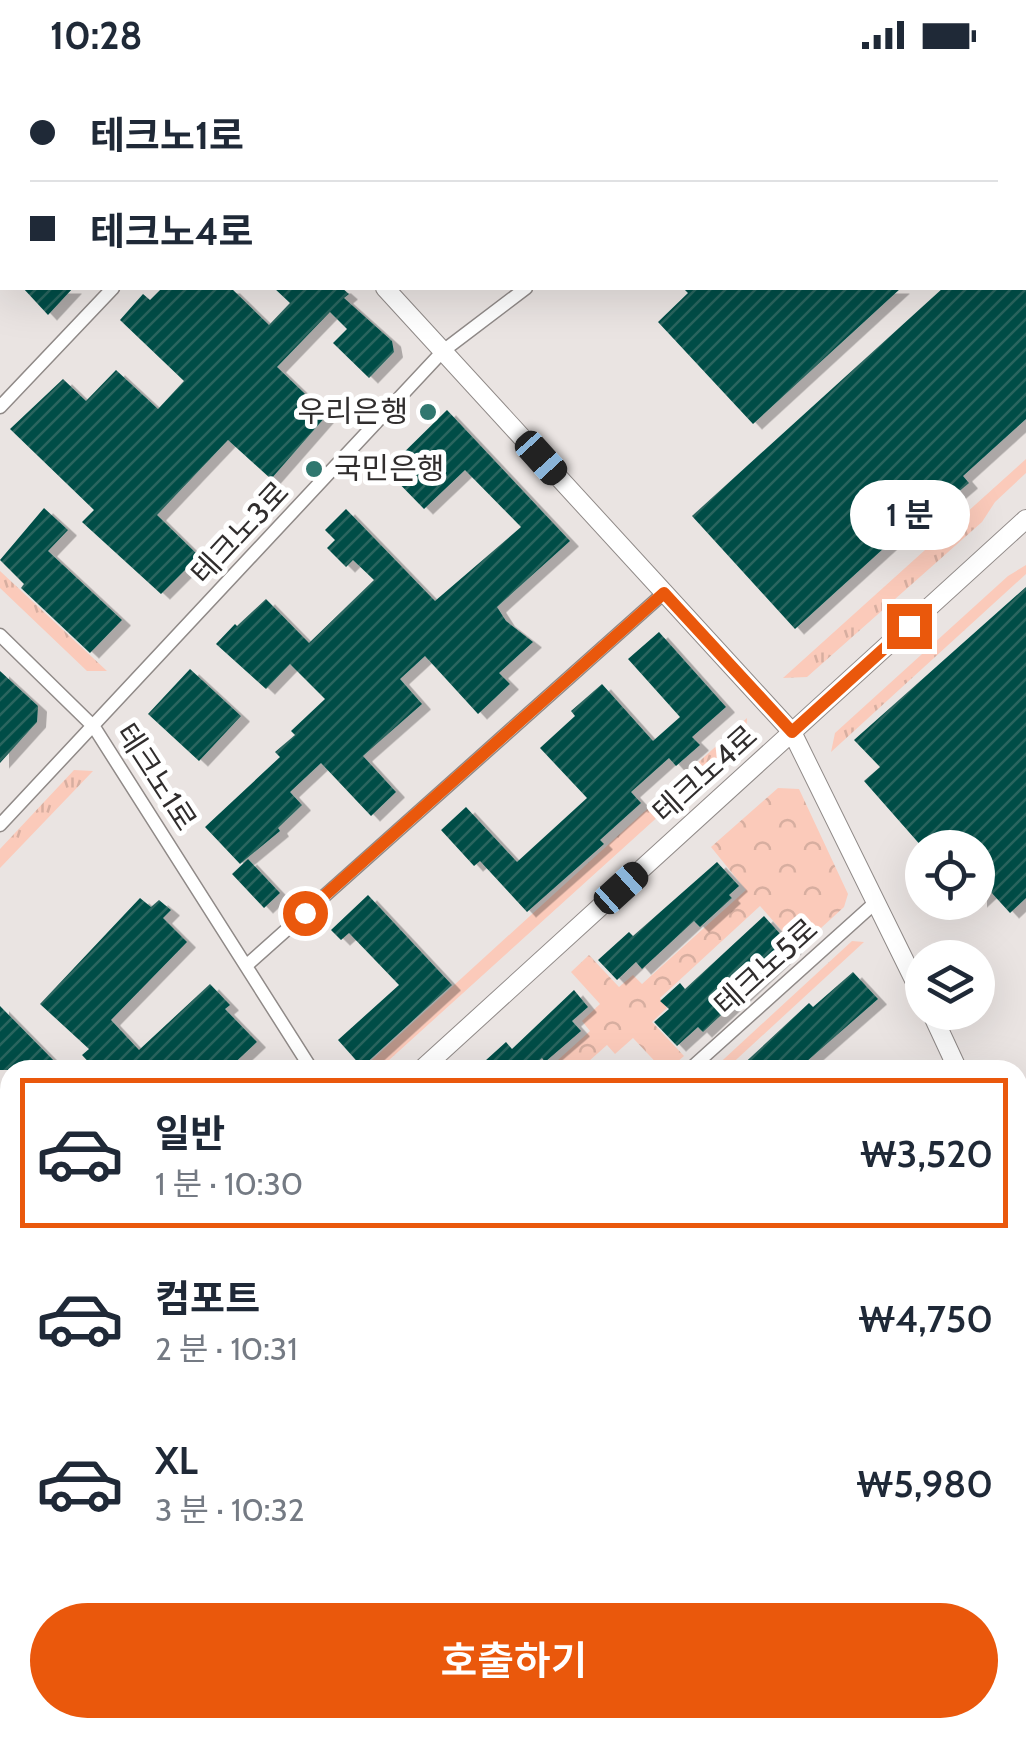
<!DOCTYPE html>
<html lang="ko">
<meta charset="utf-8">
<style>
:root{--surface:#fff;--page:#f2f2f3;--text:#1f2937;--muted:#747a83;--line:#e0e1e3;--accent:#ea580c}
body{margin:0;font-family:Cabin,"Noto Sans KR",sans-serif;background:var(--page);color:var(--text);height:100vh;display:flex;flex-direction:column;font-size:38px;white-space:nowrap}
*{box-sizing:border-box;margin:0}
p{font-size:32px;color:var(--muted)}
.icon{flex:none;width:55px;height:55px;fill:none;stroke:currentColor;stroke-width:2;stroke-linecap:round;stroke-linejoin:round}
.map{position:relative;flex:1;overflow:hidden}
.side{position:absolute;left:0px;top:990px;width:1028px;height:678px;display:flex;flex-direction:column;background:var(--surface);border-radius:30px 30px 0 0;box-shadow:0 10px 40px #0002}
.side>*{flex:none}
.banner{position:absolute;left:0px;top:0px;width:1028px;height:220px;box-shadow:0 10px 40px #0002;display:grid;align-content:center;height:220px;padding:0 30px;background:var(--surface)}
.fabs{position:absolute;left:905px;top:760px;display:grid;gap:20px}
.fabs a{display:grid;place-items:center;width:90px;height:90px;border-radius:50%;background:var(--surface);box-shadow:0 10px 40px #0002;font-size:50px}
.end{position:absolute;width:45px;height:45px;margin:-22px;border:12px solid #ea580c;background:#fff;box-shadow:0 0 0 5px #fff}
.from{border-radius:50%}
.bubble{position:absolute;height:70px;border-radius:35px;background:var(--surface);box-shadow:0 10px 40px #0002;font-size:32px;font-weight:600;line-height:70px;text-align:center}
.car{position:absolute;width:30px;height:60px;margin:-30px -15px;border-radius:12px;box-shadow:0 0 8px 2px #0007;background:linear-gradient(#222 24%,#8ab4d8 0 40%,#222 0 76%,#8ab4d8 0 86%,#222 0)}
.banner b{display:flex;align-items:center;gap:35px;height:95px;font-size:38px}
.banner b+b{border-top:2px solid var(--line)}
.banner i{width:25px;height:25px;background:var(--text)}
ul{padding:18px 0 0;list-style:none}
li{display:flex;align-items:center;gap:30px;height:150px;margin:0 20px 15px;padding:0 10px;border:5px solid transparent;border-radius:0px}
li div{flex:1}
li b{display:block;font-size:38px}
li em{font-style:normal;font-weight:600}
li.on{border-color:var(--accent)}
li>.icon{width:90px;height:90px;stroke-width:1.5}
.action{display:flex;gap:20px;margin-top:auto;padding:20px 30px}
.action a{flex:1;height:115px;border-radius:60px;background:var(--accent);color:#fff;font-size:40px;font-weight:600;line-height:115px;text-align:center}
.status{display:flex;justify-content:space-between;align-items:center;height:70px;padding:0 50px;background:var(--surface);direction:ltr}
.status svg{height:28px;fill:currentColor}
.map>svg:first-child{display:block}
.grass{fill:url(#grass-tufts)}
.park{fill:url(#park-crowns)}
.building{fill:url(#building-hatch);filter:url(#shadow)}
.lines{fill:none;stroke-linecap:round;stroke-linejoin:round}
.street-casing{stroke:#908a88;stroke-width:15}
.secondary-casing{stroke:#908a88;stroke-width:20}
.street{stroke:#fff;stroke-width:12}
.secondary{stroke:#fff;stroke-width:18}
.route{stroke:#ea580c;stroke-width:12}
.poi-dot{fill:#30776f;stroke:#fff;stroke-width:4}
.labels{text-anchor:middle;stroke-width:10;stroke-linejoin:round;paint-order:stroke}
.poi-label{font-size:30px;fill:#302d2d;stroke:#fff;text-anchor:end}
.street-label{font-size:30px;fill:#302d2d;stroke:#fff}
</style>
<div class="status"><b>10:28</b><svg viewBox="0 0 49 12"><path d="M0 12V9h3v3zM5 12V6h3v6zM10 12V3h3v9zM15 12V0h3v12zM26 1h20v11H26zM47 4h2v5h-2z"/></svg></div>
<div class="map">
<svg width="1026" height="1667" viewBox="0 0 1026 1667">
<defs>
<pattern id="grass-tufts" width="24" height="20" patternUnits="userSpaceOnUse" patternTransform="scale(2.5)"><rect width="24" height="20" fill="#fbcaba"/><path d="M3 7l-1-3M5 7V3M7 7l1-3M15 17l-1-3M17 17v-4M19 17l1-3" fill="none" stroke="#d7aea0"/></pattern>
<pattern id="park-crowns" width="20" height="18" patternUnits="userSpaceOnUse" patternTransform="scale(2.5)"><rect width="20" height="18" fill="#fbcaba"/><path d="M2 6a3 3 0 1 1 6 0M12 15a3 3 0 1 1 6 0" fill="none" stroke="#d7aea0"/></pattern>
<pattern id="building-hatch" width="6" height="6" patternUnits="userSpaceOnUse" patternTransform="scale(2.5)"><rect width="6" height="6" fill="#054e47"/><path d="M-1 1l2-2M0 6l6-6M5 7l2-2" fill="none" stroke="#2b655f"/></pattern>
<filter id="shadow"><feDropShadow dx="9" dy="5.5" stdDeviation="0" flood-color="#0004"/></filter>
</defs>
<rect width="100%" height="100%" fill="#eae4e2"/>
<path class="grass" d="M1026 389V403L995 432 982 452 807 607 783 608Z
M1026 495V504L831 682 835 663 1008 506Z
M0 501 107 601H87L0 518Z
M747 648 746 667 378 1000H361Z
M74 700 93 701 0 798V779Z
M852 871 864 872 725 1000H712Z"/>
<path class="park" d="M778 718 799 719 848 824 844 837 798 879 760 836 660 928 667 938 652 952 684 986 668 1000H663L633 968 615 984 607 975 579 1000H547L590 961 582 951 600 934 571 902 589 885 619 917 633 905 642 914 746 820 711 777Z
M10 1485V1586L0 1595V1490L3 1492Z"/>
<path class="building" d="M23 218H73L48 245Z
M162 218H231L269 255 290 233 274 218H342L349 224 344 228 392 271 394 282 369 308 333 273 347 259 330 242 277 297 327 345 271 409 228 370 157 445 199 486 161 524 82 452 94 440 10 359 63 309 86 331 116 300 158 339 184 311 120 250 143 224 150 230Z
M683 218H901L753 354 658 252 688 223Z
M943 218H1026V349L963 406 969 413 956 424 950 418 795 559 692 446Z
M447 340 570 471 497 537 506 551 533 572 499 603 510 614 478 644 425 586 400 609 422 634 363 686 396 722 371 746 321 693 290 722 302 735 278 758 280 761 240 794 205 757 280 687 275 682 295 665 291 661 325 629 290 594 266 619 216 574 235 554 237 556 266 529 309 573 374 510 353 490 346 497 327 478 335 470 325 460 346 439 435 531 521 457 465 400 424 439 386 400Z
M44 438 68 460 48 481 122 550 90 583 21 518 24 514 0 490Z
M1026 517V828L1010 843 990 821 978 832V778H923L864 711 880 697 854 670Z
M659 562 726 637 692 667 700 675 676 696 669 688 631 722 641 733 600 770 604 774 527 842 480 791 474 796 441 760 466 737 517 792 587 728 540 678 575 646 571 641 602 614 653 671 680 647 628 589Z
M190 599 241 646 199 691 148 644Z
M0 601 38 636 37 652 0 693Z
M248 789 280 823 264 838 232 804Z
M717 792 739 816 729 825 732 828 700 857 694 851 642 899 636 892 617 910 598 890 629 862 633 866Z
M368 825 452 915 362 997 338 970 399 915 349 863 341 870 331 860Z
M140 828 151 837 159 830 171 840 163 848 187 872 111 950 139 980 210 914 230 935 225 939 257 972 227 1000H96L82 985 89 979 40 934Z
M764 846 793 878 703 962 698 957 677 976 654 952 669 939 660 931 680 913 685 919Z
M853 902 878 929 797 1000H737L809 933 813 937Z
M574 920 588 937 572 951 581 961 545 992 542 988 529 1000H475L506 972 512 979Z
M0 936 63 1000H0Z"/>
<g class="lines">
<g class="street-casing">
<path id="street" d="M343 2 346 0
M806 2 809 0
M0 337 113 218
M0 565 94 657 312 1000
M0 755 443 281 526 218
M247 895 664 523
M689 1000 877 831
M1018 1359 1026 1352
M0 1624 10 1615
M0 1645 10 1655
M259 1658 267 1667
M675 1667 685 1658"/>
</g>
<g class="secondary-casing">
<path id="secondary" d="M186 0 188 2
M385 218 792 662 922 926
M931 942 958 1000
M421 1000 1026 449
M1018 1125 1026 1143
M0 1383 10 1374"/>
</g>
<use href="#street" class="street"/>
<use href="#secondary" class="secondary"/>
</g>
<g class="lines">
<path class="route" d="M305 843 664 523 792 662 909 556"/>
</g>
<g class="poi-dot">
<circle cx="428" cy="342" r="10"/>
<circle cx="314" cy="399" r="10"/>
</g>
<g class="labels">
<g class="poi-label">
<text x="408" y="352">우리은행</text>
<text x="334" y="409" text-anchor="start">국민은행</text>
</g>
<g class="street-label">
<text transform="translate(240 463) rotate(-47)" y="10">테크노3로</text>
<text transform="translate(705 704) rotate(-42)" y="10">테크노4로</text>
<text transform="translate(156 707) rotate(57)" y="10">테크노1로</text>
<text transform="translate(766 897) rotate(-42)" y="10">테크노5로</text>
</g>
</g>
</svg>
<div class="fabs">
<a><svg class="icon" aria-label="locate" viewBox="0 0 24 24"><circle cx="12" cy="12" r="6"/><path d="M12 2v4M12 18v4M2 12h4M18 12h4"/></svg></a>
<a><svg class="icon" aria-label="layers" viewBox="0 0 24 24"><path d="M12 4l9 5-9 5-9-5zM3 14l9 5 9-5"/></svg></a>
</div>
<i class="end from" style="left:305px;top:843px"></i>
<i class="end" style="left:909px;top:556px"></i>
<div class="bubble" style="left:850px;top:410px;width:120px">1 분</div>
<i class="car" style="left:541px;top:388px;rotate:138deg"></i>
<i class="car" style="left:621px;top:818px;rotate:48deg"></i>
<div class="banner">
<b><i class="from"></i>테크노1로</b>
<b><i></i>테크노4로</b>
</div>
<section class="side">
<ul>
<li class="on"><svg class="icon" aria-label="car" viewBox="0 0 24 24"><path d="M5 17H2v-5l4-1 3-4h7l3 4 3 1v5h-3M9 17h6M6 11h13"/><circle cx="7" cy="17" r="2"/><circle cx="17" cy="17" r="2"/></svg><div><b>일반</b><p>1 분 · 10:30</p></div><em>₩3,520</em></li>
<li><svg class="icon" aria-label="car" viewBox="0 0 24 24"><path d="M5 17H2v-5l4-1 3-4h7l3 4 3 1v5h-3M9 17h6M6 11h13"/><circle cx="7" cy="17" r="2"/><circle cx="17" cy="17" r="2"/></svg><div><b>컴포트</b><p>2 분 · 10:31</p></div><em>₩4,750</em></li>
<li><svg class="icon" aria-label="car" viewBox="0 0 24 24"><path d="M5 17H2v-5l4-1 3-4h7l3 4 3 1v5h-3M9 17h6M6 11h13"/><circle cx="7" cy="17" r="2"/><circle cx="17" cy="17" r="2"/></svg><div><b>XL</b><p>3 분 · 10:32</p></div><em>₩5,980</em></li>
</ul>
<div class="action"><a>호출하기</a></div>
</section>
</div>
